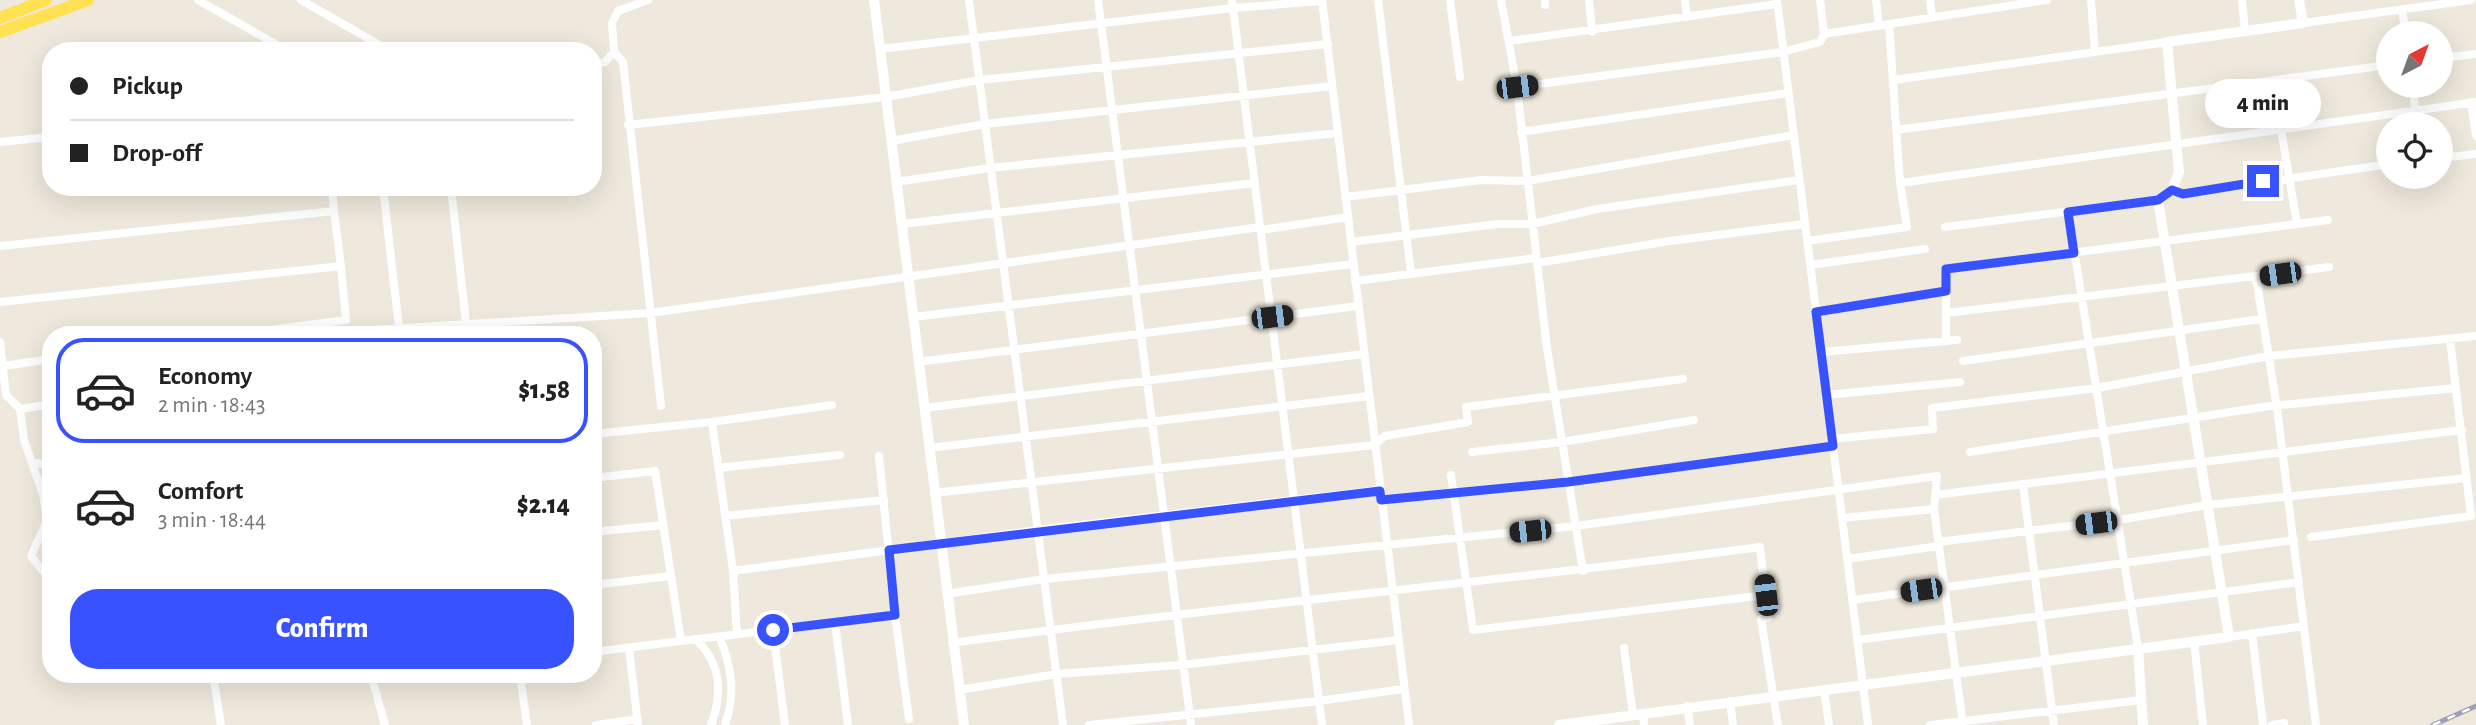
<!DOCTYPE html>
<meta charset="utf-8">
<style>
:root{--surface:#fff;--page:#f6f6f6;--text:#222;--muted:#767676;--line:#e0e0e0;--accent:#3952ff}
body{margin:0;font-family:"Alegreya Sans",sans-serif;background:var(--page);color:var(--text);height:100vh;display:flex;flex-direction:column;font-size:26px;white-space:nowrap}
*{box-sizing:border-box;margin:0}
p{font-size:23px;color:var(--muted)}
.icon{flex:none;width:38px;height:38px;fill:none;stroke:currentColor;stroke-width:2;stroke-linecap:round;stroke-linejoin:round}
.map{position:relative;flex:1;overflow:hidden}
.side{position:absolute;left:42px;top:326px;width:560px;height:357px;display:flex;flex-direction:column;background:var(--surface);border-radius:28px;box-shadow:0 7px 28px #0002}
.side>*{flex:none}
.hud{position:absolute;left:42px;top:42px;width:560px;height:154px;border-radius:28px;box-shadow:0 7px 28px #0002;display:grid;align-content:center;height:154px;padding:0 28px;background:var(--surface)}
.needle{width:46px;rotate:41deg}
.buttons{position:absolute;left:2376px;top:21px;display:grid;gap:14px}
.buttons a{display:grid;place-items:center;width:77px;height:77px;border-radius:50%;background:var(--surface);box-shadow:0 7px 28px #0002;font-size:35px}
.end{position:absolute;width:32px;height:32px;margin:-16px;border:9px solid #3952ff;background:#fff;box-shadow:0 0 0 4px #fff}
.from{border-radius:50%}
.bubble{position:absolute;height:49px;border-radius:24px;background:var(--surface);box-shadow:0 7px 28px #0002;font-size:23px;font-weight:800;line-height:49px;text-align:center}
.car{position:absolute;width:21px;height:42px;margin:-21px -10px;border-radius:9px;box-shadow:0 0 5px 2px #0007;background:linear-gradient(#222 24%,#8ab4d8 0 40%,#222 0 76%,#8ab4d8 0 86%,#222 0)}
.hud b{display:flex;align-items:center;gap:24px;height:66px;font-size:26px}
.hud b+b{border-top:2px solid var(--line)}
.hud i{width:18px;height:18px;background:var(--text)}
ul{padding:12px 0 0;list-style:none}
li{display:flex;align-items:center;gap:21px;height:105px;margin:0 14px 10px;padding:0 14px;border:4px solid transparent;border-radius:28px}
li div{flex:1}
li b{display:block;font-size:26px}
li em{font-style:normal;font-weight:800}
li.active{border-color:var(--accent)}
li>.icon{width:63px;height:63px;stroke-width:1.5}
.button{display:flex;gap:14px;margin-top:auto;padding:14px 28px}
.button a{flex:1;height:80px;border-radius:28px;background:var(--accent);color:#fff;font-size:28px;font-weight:800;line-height:80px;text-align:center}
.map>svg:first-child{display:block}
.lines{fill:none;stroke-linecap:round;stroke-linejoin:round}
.minor{stroke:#fff;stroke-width:8}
.tertiary{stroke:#fff;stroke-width:10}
.primary{stroke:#ffe151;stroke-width:12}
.rail-casing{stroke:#9ea0b8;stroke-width:5}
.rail{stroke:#fff;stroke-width:2.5;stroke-dasharray:8;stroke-linecap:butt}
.route{stroke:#3952ff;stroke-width:9}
</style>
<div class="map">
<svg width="2476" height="725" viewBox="0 0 2476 725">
<rect width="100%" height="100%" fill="#efe8dc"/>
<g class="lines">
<path class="minor" d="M198 0 288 51
M301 0 390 51
M648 0 618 11 612 23 614 52 623 62 661 406
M969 0 1063 725
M1098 0 1191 725
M1232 0 1322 725
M1322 0 1409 725
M1378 0 1411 273
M1450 0 1460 77
M1501 0 1517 87 1547 348 1583 571
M1545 0V5
M1589 0 1592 32
M1685 0 1687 17
M1777 0 1868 725
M1876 0 1879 25
M1930 0 1932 17
M2091 0 2095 52
M2242 0 2245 31
M2402 10 2406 33
M2303 23 2471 0
M1824 34 2047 0
M1509 41 1777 4
M880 49 1233 8 1322 1
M2441 58 2476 54
M593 65 605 62 614 52
M1893 80 2167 42
M2413 86 2415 110
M1517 87 1783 52 1820 42 1824 34 1820 0
M2471 102 2476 136
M628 125 886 97 979 80 1328 44
M2281 129 2297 224
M1896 130 2389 65
M1521 132 1788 93
M891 141 985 124 1332 86
M0 142 51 137
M2441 158 2476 154
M896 182 990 168 1338 133
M1900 183 2476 102
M383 187 399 328
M451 187 466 323
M2172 190 2183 194 2389 164
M1345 197 1481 180 1527 181 1794 135
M2068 212 2138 648
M902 224 1255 183
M1945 227 2158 200
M1261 230 1348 217
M1807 241 1907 227 1900 183 1889 24
M1351 242 1498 224H1532L1597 209 1799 180
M0 246 334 211 332 187
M1537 263 1670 241 1805 224
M1810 265 1925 249
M2256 277 2277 408 2316 725
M1355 281 1536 258
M0 302 341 266 334 211
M1816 312 1946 291
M1946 313 2329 267
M913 317 1353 264
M239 334 346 320 341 266
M354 334 371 330 650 313 1260 227
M1946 341V269L2328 220
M0 342 6 395 20 409 24 440 43 495 47 520 31 556 51 581
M1821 352 1957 340
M1963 361 2261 319
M918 362 1358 306
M3 366 51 359
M1826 395 1960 382
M924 408 1364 354
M20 409 51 404
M712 422 832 405
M593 434 712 422 733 571 1038 530 1380 490
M1832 439 1933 429 1932 408 2097 388 2269 356 2476 336
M929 448 1369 396
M1472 452 1562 442 1694 420
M1970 452 2270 406 2456 388
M879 456 895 615
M32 463 51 464
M718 468 840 455
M1451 475 1473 630 1766 595
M593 478 655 471 681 641 593 652
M2023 485 2054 725
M934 493 1374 445 1385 436 1468 422 1466 407 1683 379
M1935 495 2462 430
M1381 500 1568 482 1833 446
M725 516 884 500
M1842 518 1934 509
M593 532 663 525
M2311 537 2471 516 2450 339
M1938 542 2119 520 2207 505 2467 478
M1847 559 1939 546
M733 571 737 634
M593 585 671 576
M946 594 1044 579 1576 526 1937 476 1934 509 1963 725
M1852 600 2294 540
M835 623 848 725
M773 630 785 725
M2252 633 2263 725
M719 636C732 667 736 693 725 725
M2229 637 2304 626
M695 639C721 662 723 693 711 725
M1857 640 2299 582
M681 641 895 615 909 719
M2194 641 2203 725
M952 643C1221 606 1491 583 1760 547L1768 618 1761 619 1778 725
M629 648 638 725
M1624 648 1633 715
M173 674 186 678 208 674
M213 674 221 725
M520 674 527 725
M371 675 385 725
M959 690 1057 674 1181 665 1399 640
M1824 690 1829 725
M1730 701 1733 725
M1687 706 1690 725
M1643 713 1644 725
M596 725 638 719
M1089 725 1319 701 1403 689
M1930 725 2141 700
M2272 725 2284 723"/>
<path class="tertiary" d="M874 0 964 725
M2138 648 2143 725
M1559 725 2229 637 2158 200 2172 190 2179 172 2167 42 2303 23 2299 0"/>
<path class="primary" d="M0 18 46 0
M0 32 88 0"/>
<g class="rail-casing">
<path id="rail" d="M2433 725 2476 706"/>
</g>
<use href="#rail" class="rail"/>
</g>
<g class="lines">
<path class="route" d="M773 630 895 615 889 550 1380 491 1381 500 1568 482 1833 446 1816 312 1946 291V269L2074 253 2068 212 2158 200 2172 190 2183 194 2263 181"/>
</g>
</svg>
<div class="buttons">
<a><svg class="needle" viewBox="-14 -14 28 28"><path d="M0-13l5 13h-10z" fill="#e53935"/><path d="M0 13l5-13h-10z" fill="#767676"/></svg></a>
<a><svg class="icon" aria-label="locate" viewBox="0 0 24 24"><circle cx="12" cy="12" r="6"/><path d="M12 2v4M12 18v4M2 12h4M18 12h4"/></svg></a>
</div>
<i class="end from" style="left:773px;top:630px"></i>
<i class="end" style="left:2263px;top:181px"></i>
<div class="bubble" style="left:2205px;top:79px;width:116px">4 min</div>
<i class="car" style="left:1517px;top:87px;rotate:83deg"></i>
<i class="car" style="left:2280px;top:274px;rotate:262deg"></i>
<i class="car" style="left:1272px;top:317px;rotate:83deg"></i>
<i class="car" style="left:2096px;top:523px;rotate:263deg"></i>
<i class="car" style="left:1530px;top:531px;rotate:264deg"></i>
<i class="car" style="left:1921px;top:590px;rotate:262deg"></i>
<i class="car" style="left:1766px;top:595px;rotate:353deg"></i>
<div class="hud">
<b><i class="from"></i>Pickup</b>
<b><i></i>Drop-off</b>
</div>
<section class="side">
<ul>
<li class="active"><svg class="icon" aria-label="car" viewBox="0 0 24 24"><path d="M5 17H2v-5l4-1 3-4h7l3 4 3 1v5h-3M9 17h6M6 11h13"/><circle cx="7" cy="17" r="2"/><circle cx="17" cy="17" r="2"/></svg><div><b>Economy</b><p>2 min · 18:43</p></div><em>$1.58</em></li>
<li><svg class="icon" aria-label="car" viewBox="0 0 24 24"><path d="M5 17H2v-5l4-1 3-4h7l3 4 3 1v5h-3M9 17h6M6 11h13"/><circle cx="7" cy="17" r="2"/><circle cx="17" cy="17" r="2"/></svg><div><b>Comfort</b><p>3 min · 18:44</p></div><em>$2.14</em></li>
</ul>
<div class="button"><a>Confirm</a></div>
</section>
</div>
